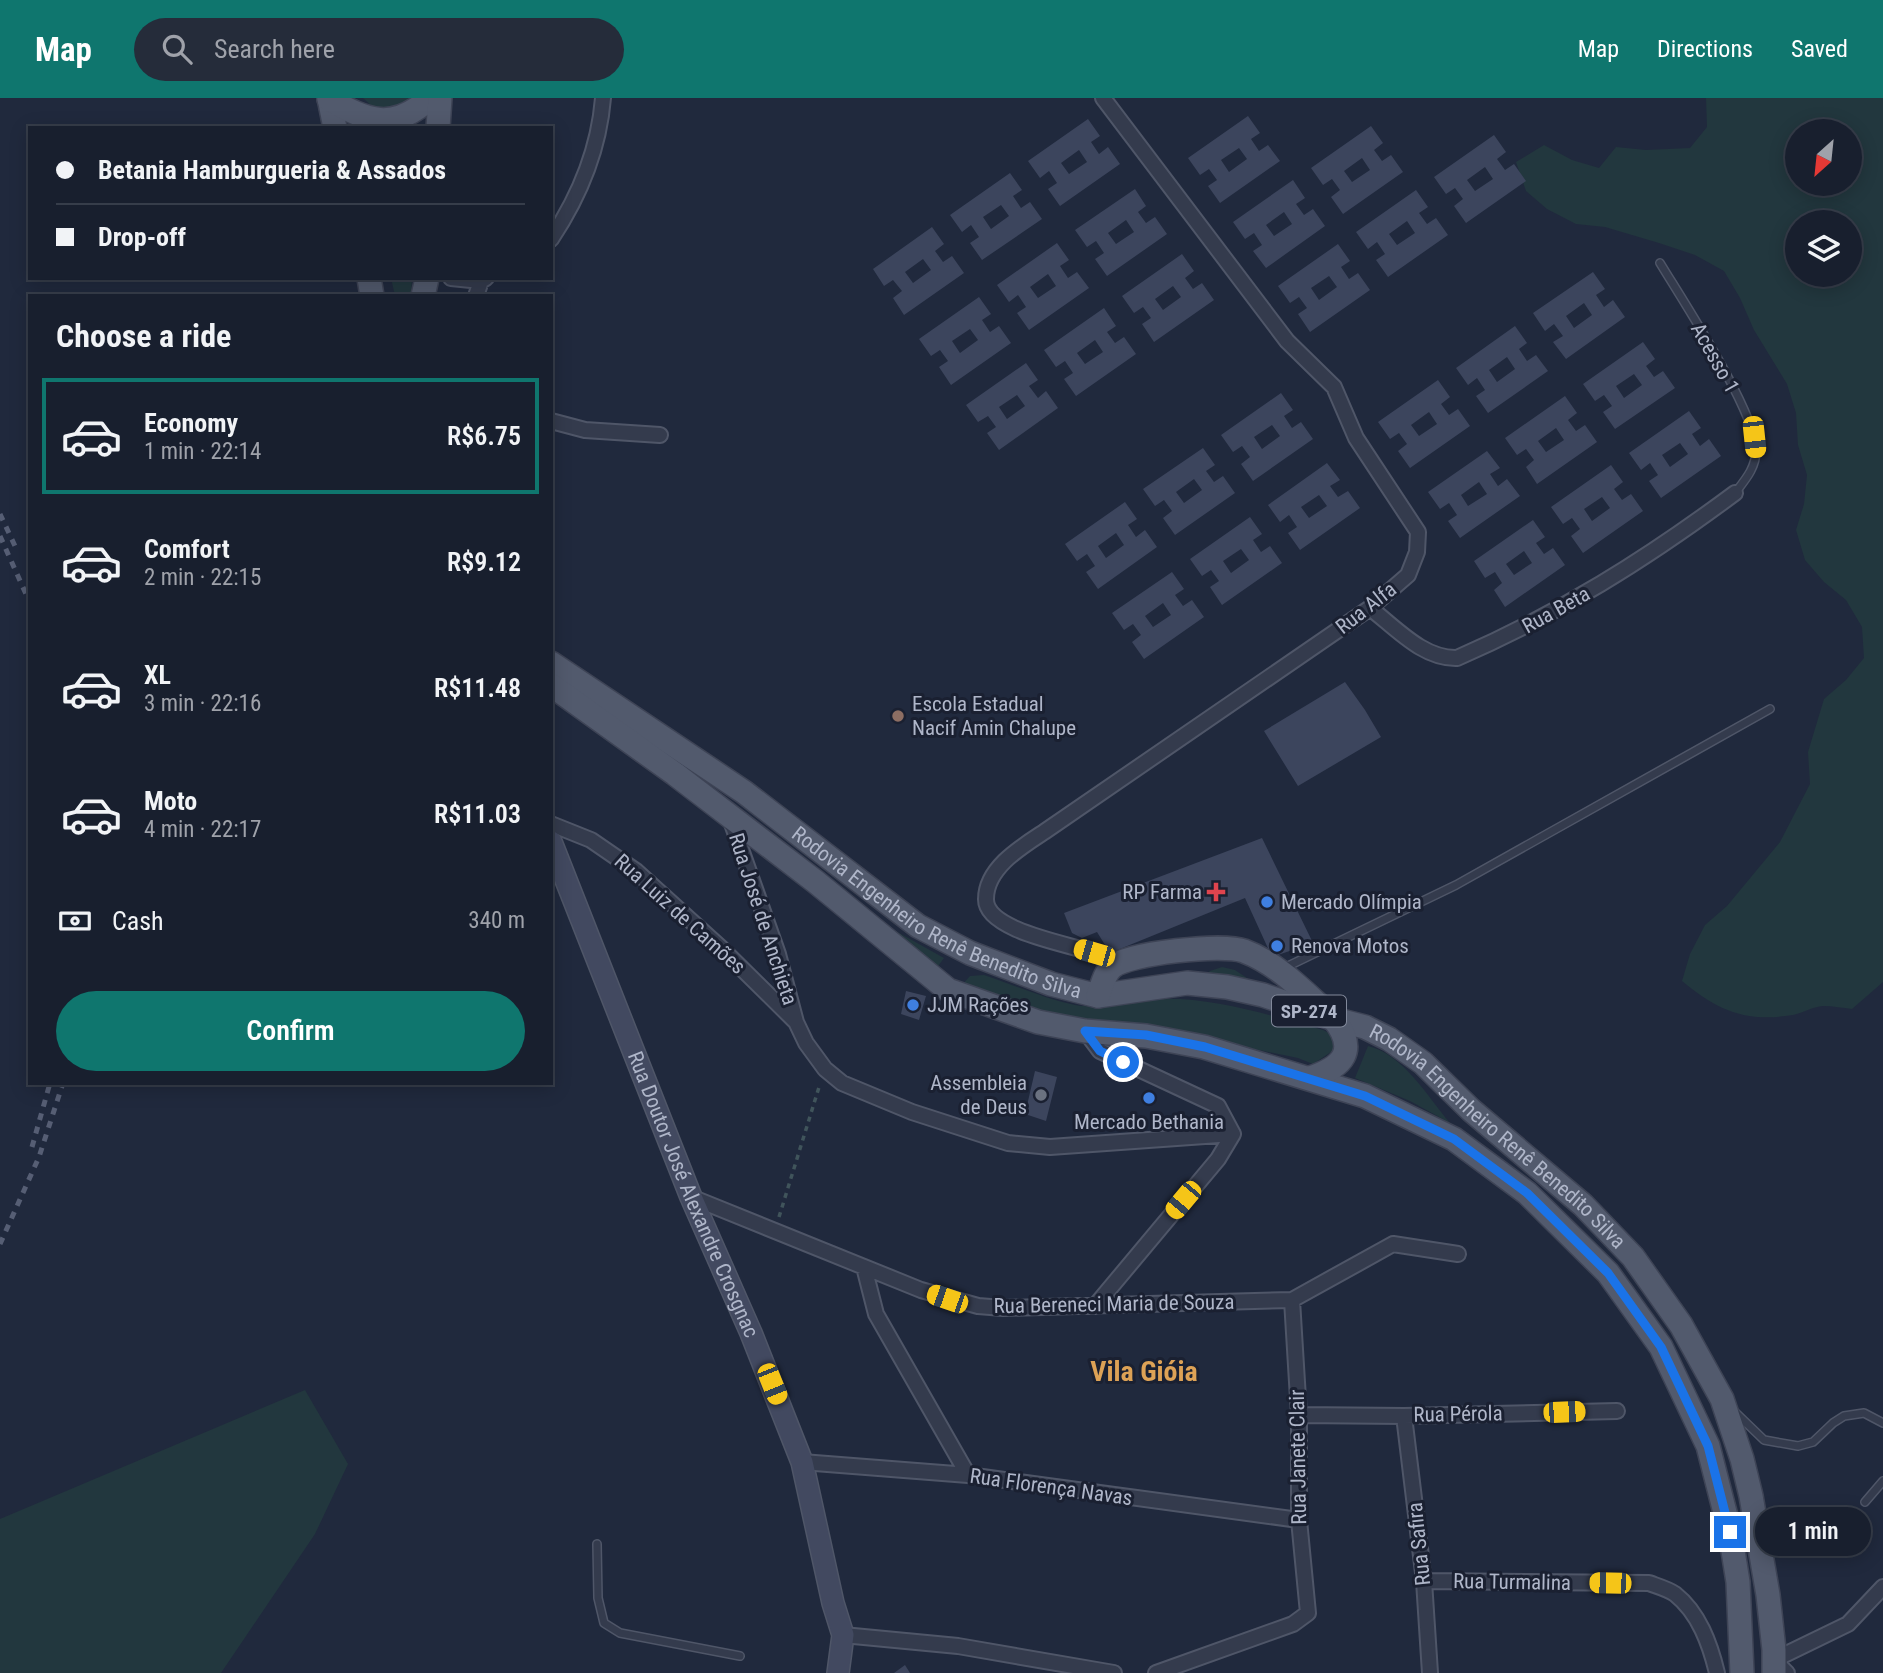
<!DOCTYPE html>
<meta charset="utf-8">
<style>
:root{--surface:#181f2e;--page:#252c3a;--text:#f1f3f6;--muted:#9fa2aa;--line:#363d4a;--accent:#0f766e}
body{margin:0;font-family:"Roboto Condensed",sans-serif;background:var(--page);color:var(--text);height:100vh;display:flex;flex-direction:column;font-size:26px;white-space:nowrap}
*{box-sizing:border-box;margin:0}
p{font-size:23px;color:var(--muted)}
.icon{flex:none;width:38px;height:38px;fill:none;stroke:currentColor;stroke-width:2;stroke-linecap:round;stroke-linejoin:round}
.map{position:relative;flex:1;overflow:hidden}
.sheet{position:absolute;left:28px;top:196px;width:525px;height:791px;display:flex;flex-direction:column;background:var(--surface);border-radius:0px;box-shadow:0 4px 18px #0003,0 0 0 2px var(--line)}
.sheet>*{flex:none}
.banner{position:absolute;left:28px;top:28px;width:525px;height:154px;border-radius:0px;box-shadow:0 4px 18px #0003,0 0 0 2px var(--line);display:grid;align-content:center;height:154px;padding:0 28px;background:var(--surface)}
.needle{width:46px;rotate:207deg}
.controls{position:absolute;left:1785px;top:21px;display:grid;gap:14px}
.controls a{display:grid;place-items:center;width:77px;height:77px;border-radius:50%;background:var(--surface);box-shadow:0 4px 18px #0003,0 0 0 2px var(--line);font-size:35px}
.end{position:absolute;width:32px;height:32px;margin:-16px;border:9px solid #1a73e8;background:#fff;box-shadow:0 0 0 4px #fff}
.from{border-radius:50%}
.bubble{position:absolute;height:49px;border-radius:24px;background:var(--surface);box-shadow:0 4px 18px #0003,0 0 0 2px var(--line);font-size:23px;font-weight:600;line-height:49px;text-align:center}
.car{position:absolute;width:21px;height:42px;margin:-21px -10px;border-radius:9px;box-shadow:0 0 5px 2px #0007;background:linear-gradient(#f5c518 24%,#345 0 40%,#f5c518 0 76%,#345 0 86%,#f5c518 0)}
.banner b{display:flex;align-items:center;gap:24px;height:66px;font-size:26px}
.banner b+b{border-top:2px solid var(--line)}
.banner i{width:18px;height:18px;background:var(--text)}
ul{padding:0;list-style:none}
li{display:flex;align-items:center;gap:21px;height:116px;margin:0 14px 10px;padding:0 14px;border:4px solid transparent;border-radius:0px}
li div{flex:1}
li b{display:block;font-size:26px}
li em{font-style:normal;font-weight:600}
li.selected{border-color:var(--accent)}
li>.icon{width:63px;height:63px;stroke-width:1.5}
h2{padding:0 28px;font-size:32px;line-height:84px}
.pay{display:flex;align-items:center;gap:18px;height:77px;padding:0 28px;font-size:26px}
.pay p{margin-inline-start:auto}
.cta{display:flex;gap:14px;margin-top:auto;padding:14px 28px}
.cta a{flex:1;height:80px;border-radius:42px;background:var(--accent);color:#fff;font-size:28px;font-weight:600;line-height:80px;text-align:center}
header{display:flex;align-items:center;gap:42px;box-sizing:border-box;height:98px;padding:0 35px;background:var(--accent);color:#fff}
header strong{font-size:33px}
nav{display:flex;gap:38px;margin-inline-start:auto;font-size:24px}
.search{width:490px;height:63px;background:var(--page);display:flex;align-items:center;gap:18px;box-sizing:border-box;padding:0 24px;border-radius:38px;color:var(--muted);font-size:26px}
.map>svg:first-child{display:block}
.green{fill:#22373e;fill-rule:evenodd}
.building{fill:#3c455d;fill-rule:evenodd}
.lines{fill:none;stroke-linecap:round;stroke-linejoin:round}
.lane-casing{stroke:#4f5668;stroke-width:10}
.street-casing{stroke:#4f5668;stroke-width:18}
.secondary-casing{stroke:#4f5668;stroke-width:24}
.primary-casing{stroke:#3e4456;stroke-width:26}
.path{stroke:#40545b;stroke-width:3.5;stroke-dasharray:5 5;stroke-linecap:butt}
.lane{stroke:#343b4d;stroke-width:7}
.street{stroke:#343b4d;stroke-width:14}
.secondary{stroke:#424960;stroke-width:21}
.primary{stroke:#525a6d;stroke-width:23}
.rail{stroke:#565e74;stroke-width:5;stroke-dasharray:7 7;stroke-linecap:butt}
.route{stroke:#1a73e8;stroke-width:9}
.education-dot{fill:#8d6e63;stroke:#1a2031;stroke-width:2.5}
.health-dot{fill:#e0444e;stroke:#1a2031;stroke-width:2.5}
.shop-dot{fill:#3f7fe0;stroke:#1a2031;stroke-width:2.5}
.worship-dot{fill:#6b7280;stroke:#1a2031;stroke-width:2.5}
.labels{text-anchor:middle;stroke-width:6;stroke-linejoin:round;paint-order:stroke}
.shield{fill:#1a2031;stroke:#82899b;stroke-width:2}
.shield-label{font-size:19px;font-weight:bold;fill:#afb6c9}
.street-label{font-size:21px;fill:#afb6c9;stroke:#1a2031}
.poi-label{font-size:21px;fill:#afb6c9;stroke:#1a2031;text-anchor:start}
.district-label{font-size:28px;font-weight:bold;fill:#dda256;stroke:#1a2031}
</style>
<header>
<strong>Map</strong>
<div class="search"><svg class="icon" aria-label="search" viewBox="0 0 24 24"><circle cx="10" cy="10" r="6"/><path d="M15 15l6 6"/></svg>Search here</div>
<nav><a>Map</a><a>Directions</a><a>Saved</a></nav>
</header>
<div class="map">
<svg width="1883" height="1575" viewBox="0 0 1883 1575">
<rect width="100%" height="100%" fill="#20293d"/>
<path class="green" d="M363 0H411L396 9 374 10Z
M1706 0H1883V884L1852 911C1843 910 1833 908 1824 908 1814 908 1803 915 1793 917 1745 925 1717 912 1682 883L1690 856 1705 827 1727 808 1780 744 1810 686 1808 654 1824 601 1846 582 1864 560 1862 529 1846 502 1824 484 1805 462 1796 432 1804 406 1807 377 1798 347 1796 315 1787 286 1754 232 1740 200 1724 173 1695 157 1659 145 1605 129 1576 126 1547 111 1526 93 1516 64 1544 47 1572 62 1599 70 1616 49 1646 52 1690 50 1707 29ZM1797 33H1850V86H1797ZM1797 124H1850V177H1797Z
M391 180H412L411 198H395Z
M874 821 944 860 936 871Z
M1222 869 1235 872 1253 884 1204 877 1210 873Z
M984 877C1011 886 1049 902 1075 907 1107 912 1131 902 1160 901 1212 899 1273 918 1323 932L1331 936 1334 952 1313 966 1298 960 1138 927 1031 916 961 888 970 878Z
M1368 948C1403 956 1428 999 1450 1025L1410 1003 1355 980Z
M305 1292 348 1366 315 1436 221 1575H0V1421Z"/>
<path class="building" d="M1248 18 1260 35 1251 41 1259 53 1268 47 1280 63 1220 105 1208 88 1217 82 1209 71 1200 77 1188 60ZM1239 50 1247 61 1229 74 1221 62Z
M1088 21 1100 38 1091 44 1099 56 1108 49 1120 66 1060 108 1048 91 1057 85 1049 73 1040 80 1028 63ZM1079 52 1087 64 1069 76 1061 65Z
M1371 28 1383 45 1374 52 1382 63 1391 57 1403 74 1343 116 1331 99 1340 92 1332 81 1323 87 1311 70ZM1362 60 1370 72 1352 84 1344 73Z
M1494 37 1506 54 1497 61 1505 72 1514 66 1526 83 1466 125 1454 108 1463 101 1455 90 1446 96 1434 79ZM1485 69 1493 81 1475 93 1467 82Z
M1010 75 1022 92 1013 98 1021 110 1030 104 1042 121 982 162 970 145 979 139 971 127 962 134 950 117ZM1001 107 1009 118 991 131 983 119Z
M1293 82 1305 100 1296 106 1304 117 1313 111 1325 128 1266 170 1253 153 1262 147 1254 135 1245 141 1233 124ZM1284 114 1292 126 1274 138 1266 127Z
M1135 91 1146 108 1138 114 1146 125 1155 119 1167 136 1107 178 1095 161 1104 155 1096 143 1087 149 1075 132ZM1126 122 1134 134 1116 146 1108 135Z
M1416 92 1428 109 1419 115 1427 126 1436 120 1448 137 1388 179 1376 162 1385 156 1377 144 1368 151 1356 134ZM1407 123 1415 135 1397 147 1389 136Z
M932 129 944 146 935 153 943 164 952 158 964 175 904 217 893 200 902 193 893 182 884 188 873 171ZM923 161 931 172 913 185 905 174Z
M1057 145 1069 162 1060 168 1068 180 1077 174 1089 190 1029 232 1017 215 1026 209 1018 197 1009 204 997 187ZM1048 176 1056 188 1038 200 1030 189Z
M1338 146 1350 163 1341 169 1349 181 1358 175 1370 192 1310 234 1298 216 1307 210 1299 199 1290 205 1278 188ZM1329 178 1337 189 1319 202 1311 190Z
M1182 156 1194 173 1185 180 1193 191 1202 185 1214 202 1154 244 1142 226 1151 220 1143 209 1134 215 1122 198ZM1173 188 1181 199 1163 212 1155 201Z
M1593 174 1605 191 1596 197 1604 209 1613 202 1625 219 1566 261 1553 244 1563 238 1554 226 1545 233 1533 215ZM1584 205 1592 217 1574 230 1566 218Z
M979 199 991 216 982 222 990 234 999 228 1011 245 951 287 939 269 948 263 940 252 931 258 919 241ZM970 231 978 242 960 255 952 243Z
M1104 210 1116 228 1107 234 1115 245 1124 239 1136 256 1076 298 1064 281 1073 275 1065 263 1056 269 1044 252ZM1095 242 1103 254 1085 266 1077 255Z
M1515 228 1527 245 1519 251 1527 263 1536 257 1548 273 1488 315 1476 298 1485 292 1477 280 1468 287 1456 270ZM1507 259 1515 271 1497 284 1489 272Z
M1643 244 1655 261 1646 268 1654 279 1663 273 1675 290 1615 331 1603 314 1612 308 1604 297 1595 303 1583 286ZM1634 276 1642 287 1624 300 1616 288Z
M1026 265 1038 282 1029 288 1038 300 1046 293 1058 310 999 352 987 335 996 329 988 318 978 324 966 307ZM1017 297 1025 308 1007 321 999 309Z
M1438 282 1450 299 1441 306 1449 317 1458 311 1470 328 1410 370 1398 353 1407 346 1399 335 1390 341 1378 324ZM1429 314 1437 326 1419 338 1411 327Z
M1281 295 1293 312 1284 318 1292 330 1301 324 1313 341 1253 383 1241 366 1250 359 1242 348 1233 354 1221 337ZM1272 327 1280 338 1262 351 1254 339Z
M1565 298 1577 315 1568 322 1576 333 1585 327 1597 344 1537 386 1526 369 1534 362 1526 351 1517 357 1505 340ZM1556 330 1564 342 1546 354 1538 343Z
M1689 313 1701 330 1692 336 1700 348 1709 341 1721 358 1661 400 1649 383 1658 377 1650 365 1641 372 1629 355ZM1680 345 1688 356 1670 369 1662 357Z
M1203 350 1215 367 1206 373 1214 384 1223 378 1235 395 1175 437 1163 420 1172 413 1164 402 1155 408 1143 391ZM1194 381 1202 392 1184 405 1176 394Z
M1487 353 1500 370 1490 376 1498 388 1507 381 1520 398 1460 440 1448 423 1457 417 1449 405 1440 411 1428 394ZM1479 384 1487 396 1468 408 1461 397Z
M1327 365 1340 382 1330 388 1338 399 1348 393 1360 410 1300 452 1288 435 1297 429 1289 417 1280 424 1268 407ZM1319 397 1327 408 1309 420 1301 409Z
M1611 367 1623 384 1614 391 1622 402 1631 396 1643 413 1583 455 1571 438 1580 431 1572 420 1563 426 1551 409ZM1602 399 1610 410 1592 423 1584 411Z
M1125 404 1137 421 1128 427 1136 439 1145 432 1157 449 1098 491 1086 474 1095 468 1087 456 1077 463 1065 446ZM1116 435 1124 447 1106 460 1098 448Z
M1250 419 1262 436 1253 442 1261 454 1270 448 1282 465 1222 507 1210 489 1219 483 1211 472 1202 478 1190 461ZM1241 451 1249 462 1231 475 1223 463Z
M1533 422 1545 439 1536 445 1544 456 1553 450 1565 467 1505 509 1494 492 1502 485 1495 474 1485 480 1474 463ZM1524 453 1532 465 1514 477 1506 466Z
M1172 474 1184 491 1175 497 1183 508 1192 502 1204 519 1144 561 1132 544 1141 537 1133 526 1124 532 1112 515ZM1163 505 1171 517 1153 529 1145 518Z
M1345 584 1365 612 1381 639 1298 688 1264 633Z
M1262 740 1313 845 1272 859 1245 800 1110 855 1097 834 1082 840 1072 835 1064 815Z
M906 893 926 898 919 922 901 916Z
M1035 973 1057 979 1046 1023 1025 1016Z
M905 1567 910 1575H894Z"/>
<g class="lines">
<g class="lane-casing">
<path id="lane" d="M1660 165C1683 203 1756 314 1756 352 1756 370 1745 382 1735 395
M1282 871 1456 787 1770 611
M1736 1315 1764 1342 1798 1348 1813 1344 1833 1325 1844 1318 1864 1315 1883 1325
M1865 1404 1883 1383
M597 1446 598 1500 604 1525 620 1535 740 1558"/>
</g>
<g class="street-casing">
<path id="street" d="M1103 0 1287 243 1334 289 1356 340 1418 434 1417 454 1408 477 1370 510 1044 734C1021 749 986 770 986 801 985 832 1067 846 1091 854 1100 857 1107 862 1114 867
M551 141C579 99 599 50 603 0
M451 180 481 183 486 180
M476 198 481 183
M551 323 585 332 660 337
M1370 510C1396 530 1423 561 1457 560 1560 515 1645 462 1735 395
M730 720 778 856 796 924 806 945 825 971 842 985 912 1014 1008 1045 1050 1049 1233 1036
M551 726 591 742 636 773 721 850 795 923
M1085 933 1100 953 1218 1008 1233 1036
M691 1099 921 1192 978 1208 1003 1210 1292 1202 1393 1146 1458 1156
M864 1169 876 1216 968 1377
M1095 1208 1218 1061 1233 1036
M1299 1317 1404 1318 1617 1313
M1404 1318 1424 1483 1430 1575
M802 1364 968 1377 1299 1422
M1424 1483 1649 1485C1657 1488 1668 1491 1675 1496 1699 1515 1710 1546 1717 1575
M843 1537 958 1548 1114 1575
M1156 1575 1293 1526 1308 1515 1299 1422V1317L1292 1202
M1787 1575 1774 1562 1848 1526 1883 1489"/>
</g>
<g class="secondary-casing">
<g id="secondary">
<path id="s1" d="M551 744 691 1099 751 1235 802 1364 833 1505 843 1537 838 1575"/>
</g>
</g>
<g class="primary-casing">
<g id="primary">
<path d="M329 0 335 30"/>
<path d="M329 1C367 23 393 34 430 0"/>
<path d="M438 30 440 0"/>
<path d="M369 180 372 198"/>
<path d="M423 198 427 180"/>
<path id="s2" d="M551 565 744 694 918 828 970 855 1051 886 1098 898 1187 885 1227 889 1263 897 1334 921 1365 929 1389 941 1423 965 1471 1012 1583 1107 1633 1159 1681 1227 1722 1301 1742 1361 1751 1398 1768 1497 1774 1552V1575"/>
<path d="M551 587 675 676 816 784 948 892 1038 924 1085 933 1146 938 1204 949 1365 998 1454 1041 1527 1095 1608 1175 1661 1249 1708 1348 1730 1434 1738 1484 1742 1575"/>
<path d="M1098 898C1102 888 1104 876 1112 869 1129 855 1223 845 1244 853 1279 866 1307 897 1334 921 1358 953 1343 969 1310 980"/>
</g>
</g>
<path class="path" d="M779 1119 820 986"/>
<use href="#lane" class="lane"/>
<use href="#street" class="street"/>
<use href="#secondary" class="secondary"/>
<use href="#primary" class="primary"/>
<path class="rail" d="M0 416 15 448
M0 438 30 505
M32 1049 50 985
M0 1146 39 1059 63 985"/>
</g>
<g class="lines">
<path class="route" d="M1123 964 1100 953 1085 933 1146 937 1205 949 1365 998 1454 1041 1527 1095 1608 1175 1661 1249 1708 1348 1730 1434"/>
</g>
<circle class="education-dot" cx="898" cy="618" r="7"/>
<path class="health-dot" d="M1212.5 783.5h7v7h7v7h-7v7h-7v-7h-7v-7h7z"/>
<g class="shop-dot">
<circle cx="1267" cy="804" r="7"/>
<circle cx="1277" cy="848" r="7"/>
<circle cx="913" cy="907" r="7"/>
<circle cx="1149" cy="1000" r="7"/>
</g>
<circle class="worship-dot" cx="1041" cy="997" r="7"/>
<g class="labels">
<rect class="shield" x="1272" y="897.5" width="74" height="31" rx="5"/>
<g class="shield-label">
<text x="1309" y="920">SP-274</text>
</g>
<g class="street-label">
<text transform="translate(1715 260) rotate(61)" y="7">Acesso 1</text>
<text transform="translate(1366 510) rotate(-38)" y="7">Rua Alfa</text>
<text transform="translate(1556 512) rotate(-29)" y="7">Rua Beta</text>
<text dy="7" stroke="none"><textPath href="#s2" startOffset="462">Rodovia Engenheiro Renê Benedito Silva</textPath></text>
<text transform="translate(680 816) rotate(42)" y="7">Rua Luiz de Camões</text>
<text transform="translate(763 821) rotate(72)" y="7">Rua José de Anchieta</text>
<text dy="7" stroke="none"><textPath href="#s2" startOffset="1092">Rodovia Engenheiro Renê Benedito Silva</textPath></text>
<text dy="7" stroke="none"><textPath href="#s1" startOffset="380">Rua Doutor José Alexandre Crosgnac</textPath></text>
<text transform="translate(1114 1206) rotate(-1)" y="7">Rua Bereneci Maria de Souza</text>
<text transform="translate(1458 1316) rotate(-1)" y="7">Rua Pérola</text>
<text transform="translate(1298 1359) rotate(-91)" y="7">Rua Janete Clair</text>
<text transform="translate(1051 1389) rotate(8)" y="7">Rua Florença Navas</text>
<text transform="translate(1419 1446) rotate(-96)" y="7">Rua Safira</text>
<text transform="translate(1512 1484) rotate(1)" y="7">Rua Turmalina</text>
</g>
<g class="poi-label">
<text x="912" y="613">Escola Estadual<tspan x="912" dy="24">Nacif Amin Chalupe</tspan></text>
<text x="1202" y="801" text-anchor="end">RP Farma</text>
<text x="1281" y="811">Mercado Olímpia</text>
<text x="1291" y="855">Renova Motos</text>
<text x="927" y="914">JJM Rações</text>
<text x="1027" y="992" text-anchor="end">Assembleia<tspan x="1027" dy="24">de Deus</tspan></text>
<text x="1149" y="1031" text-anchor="middle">Mercado Bethania</text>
</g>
<g class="district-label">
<text x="1144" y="1283">Vila Gióia</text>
</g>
</g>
</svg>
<div class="controls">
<a><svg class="needle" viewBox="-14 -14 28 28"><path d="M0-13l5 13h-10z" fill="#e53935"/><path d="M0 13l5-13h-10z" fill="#9fa2aa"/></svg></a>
<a><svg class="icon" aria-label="layers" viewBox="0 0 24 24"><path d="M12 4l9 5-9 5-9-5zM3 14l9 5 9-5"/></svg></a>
</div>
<i class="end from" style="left:1123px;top:964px"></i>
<i class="end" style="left:1730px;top:1434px"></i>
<div class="bubble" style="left:1755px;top:1409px;width:116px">1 min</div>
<i class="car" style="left:1754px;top:339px;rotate:174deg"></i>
<i class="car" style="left:1094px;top:855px;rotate:286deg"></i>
<i class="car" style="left:1183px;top:1102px;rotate:220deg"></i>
<i class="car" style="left:947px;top:1201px;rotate:289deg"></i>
<i class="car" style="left:772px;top:1286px;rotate:158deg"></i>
<i class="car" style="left:1564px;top:1314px;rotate:88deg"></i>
<i class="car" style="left:1610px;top:1485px;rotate:271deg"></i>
<div class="banner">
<b><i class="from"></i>Betania Hamburgueria &amp; Assados</b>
<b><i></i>Drop-off</b>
</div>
<section class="sheet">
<h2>Choose a ride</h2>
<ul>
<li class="selected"><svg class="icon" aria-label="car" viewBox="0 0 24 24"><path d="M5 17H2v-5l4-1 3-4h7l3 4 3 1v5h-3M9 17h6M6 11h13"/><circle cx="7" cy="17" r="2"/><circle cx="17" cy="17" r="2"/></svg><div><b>Economy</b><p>1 min · 22:14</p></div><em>R$6.75</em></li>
<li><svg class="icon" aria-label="car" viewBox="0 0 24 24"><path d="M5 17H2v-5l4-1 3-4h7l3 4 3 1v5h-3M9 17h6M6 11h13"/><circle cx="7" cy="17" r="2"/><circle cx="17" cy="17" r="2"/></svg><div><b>Comfort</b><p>2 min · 22:15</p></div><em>R$9.12</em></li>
<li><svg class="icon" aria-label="car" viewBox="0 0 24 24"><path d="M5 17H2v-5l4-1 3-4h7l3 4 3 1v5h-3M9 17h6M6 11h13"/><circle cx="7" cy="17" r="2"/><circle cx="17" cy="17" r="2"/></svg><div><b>XL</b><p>3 min · 22:16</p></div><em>R$11.48</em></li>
<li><svg class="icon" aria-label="car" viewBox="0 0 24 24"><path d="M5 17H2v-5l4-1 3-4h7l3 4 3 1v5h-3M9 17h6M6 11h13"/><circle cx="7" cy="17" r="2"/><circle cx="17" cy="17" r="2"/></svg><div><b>Moto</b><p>4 min · 22:17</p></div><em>R$11.03</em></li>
</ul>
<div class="pay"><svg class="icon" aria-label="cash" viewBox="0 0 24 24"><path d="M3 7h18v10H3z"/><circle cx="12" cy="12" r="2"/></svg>Cash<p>340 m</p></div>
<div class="cta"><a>Confirm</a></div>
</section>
</div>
